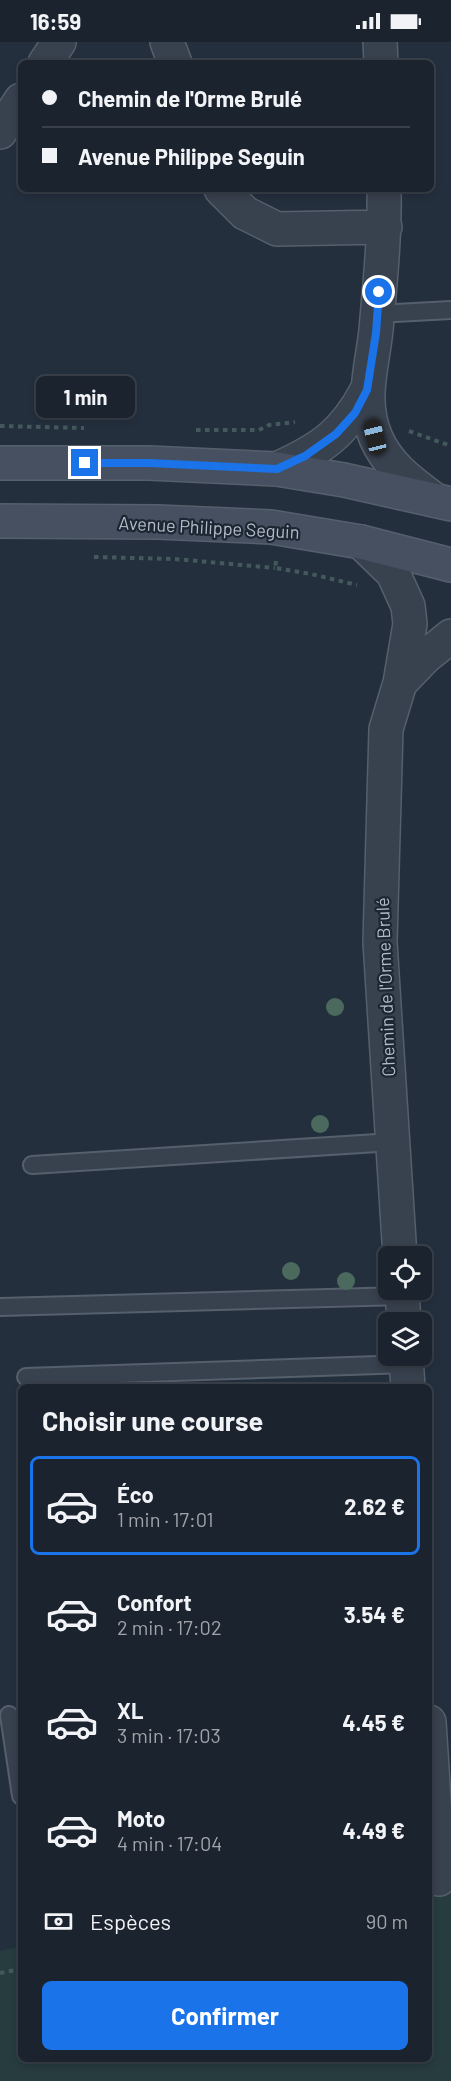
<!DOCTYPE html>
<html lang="fr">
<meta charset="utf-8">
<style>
:root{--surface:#1b232e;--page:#242b36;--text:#f1f3f6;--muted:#a0a4aa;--line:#39404a;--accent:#1a73e8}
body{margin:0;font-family:Barlow,sans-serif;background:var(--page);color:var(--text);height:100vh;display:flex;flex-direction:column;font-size:22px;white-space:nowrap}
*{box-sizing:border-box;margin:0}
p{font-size:20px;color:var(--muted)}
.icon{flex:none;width:33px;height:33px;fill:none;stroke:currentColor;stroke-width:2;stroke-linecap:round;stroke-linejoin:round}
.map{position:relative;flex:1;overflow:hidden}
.drawer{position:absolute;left:18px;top:1342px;width:414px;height:678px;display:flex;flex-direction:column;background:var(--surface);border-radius:9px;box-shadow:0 3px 9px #0003,0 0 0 2px var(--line)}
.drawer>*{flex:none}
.hud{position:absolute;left:18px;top:18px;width:416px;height:132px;border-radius:9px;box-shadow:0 3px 9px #0003,0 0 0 2px var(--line);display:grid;align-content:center;height:132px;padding:0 24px;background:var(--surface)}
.controls{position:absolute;left:378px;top:1204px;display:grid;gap:12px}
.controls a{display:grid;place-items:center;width:54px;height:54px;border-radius:9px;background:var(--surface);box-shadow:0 3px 9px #0003,0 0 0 2px var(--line);font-size:30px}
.end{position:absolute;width:27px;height:27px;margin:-14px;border:8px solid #1a73e8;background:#fff;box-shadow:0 0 0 3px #fff}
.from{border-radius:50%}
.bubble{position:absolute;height:42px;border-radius:9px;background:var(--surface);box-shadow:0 3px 9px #0003,0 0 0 2px var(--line);font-size:20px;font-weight:700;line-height:42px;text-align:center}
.car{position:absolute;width:18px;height:36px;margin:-18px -9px;border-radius:8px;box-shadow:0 0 4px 2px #0007;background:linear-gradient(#222 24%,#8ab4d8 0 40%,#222 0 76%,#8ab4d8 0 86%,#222 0)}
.hud b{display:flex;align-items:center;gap:21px;height:57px;font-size:22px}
.hud b+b{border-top:2px solid var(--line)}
.hud i{width:15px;height:15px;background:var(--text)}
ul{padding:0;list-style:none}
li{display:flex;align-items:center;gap:18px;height:99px;margin:0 12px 9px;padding:0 12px;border:3px solid transparent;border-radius:9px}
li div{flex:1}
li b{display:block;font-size:22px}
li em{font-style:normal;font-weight:700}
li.selected{border-color:var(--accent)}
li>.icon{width:54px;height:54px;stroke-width:1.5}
h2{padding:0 24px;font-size:27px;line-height:72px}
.pay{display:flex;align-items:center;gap:15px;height:66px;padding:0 24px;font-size:22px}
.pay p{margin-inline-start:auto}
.cta{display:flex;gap:12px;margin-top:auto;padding:12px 24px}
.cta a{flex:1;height:69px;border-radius:9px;background:var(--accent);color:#fff;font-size:24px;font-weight:700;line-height:69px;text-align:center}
.status{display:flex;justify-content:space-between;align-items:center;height:42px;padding:0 30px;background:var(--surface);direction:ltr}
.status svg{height:16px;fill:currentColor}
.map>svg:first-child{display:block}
.green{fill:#263c3f}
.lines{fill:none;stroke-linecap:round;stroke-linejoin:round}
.service-casing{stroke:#565f6c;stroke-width:20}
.minor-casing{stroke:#565f6c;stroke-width:36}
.secondary-casing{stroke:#565f6c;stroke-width:36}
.path{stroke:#44595c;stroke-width:4;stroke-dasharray:4.5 4.5;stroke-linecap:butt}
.service{stroke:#38414e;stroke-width:16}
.minor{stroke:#38414e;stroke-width:33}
.secondary{stroke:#465061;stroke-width:33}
.tree{fill:#4b6a5d}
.route{stroke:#1a73e8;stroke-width:8}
.labels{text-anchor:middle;stroke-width:4.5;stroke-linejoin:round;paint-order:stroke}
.street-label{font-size:18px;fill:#b4bcc9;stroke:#1d2633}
</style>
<div class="status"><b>16:59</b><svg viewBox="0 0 49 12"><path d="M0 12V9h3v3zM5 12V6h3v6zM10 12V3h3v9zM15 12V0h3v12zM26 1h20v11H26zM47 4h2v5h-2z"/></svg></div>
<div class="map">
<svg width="451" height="2039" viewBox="0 0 451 2039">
<rect width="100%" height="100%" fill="#242f3e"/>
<path class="green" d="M429 1820 451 1824V2039H0V1909L21 1904V2018H429Z"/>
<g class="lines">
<g class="service-casing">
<path id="service" d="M377 272 451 268
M32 1123 393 1100
M0 1265 403 1254
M26 1335 407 1322
M9 1673 21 1754"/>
</g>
<g class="minor-casing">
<path id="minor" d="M167 0 175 21
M380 0 381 21
M45 21 59 0
M0 90 21 58
M221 147 245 171 277 187 385 185
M384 147C385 194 380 241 376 288 372 326 360 359 376 396 388 424 411 440 435 458
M277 427C321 407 344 392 367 348
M361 500 393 531 408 564 410 582 400 641 386 687 380 900 400 1215
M400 641 425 615 451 594
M402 1248 404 1281
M406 1314 408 1346
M429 1680 439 1837"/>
</g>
<g class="secondary-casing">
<path id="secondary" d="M0 421H149L277 427 344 438 451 462
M0 479 158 480 271 485 361 500 451 523"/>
</g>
<path class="path" d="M0 384 84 386
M196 388H259L269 383 295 380
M409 389 451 404
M94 515 175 517 275 526
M276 519 275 526 311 532 357 543
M0 1931 21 1927"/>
<use href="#service" class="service"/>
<use href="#minor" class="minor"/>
<use href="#secondary" class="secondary"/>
</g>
<g class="tree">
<circle cx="335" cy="965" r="9"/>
<circle cx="320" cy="1082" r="9"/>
<circle cx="291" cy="1229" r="9"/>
<circle cx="346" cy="1239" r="9"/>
</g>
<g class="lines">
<path class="route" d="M85 421H149L277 427 305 414 336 392 355 371 367 348 376 291 379 250"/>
</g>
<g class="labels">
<g class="street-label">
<text transform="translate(209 486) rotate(3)" y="6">Avenue Philippe Seguin</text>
<text transform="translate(386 945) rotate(-92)" y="6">Chemin de l'Orme Brulé</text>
</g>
</g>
</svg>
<div class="controls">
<a><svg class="icon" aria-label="locate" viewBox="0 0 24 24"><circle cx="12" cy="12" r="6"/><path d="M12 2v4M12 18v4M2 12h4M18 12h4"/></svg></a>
<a><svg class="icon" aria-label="layers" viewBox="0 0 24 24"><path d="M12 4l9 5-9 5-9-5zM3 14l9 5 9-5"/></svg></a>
</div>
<i class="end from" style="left:379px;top:250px"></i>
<i class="end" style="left:85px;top:421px"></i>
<div class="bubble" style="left:36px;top:334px;width:99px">1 min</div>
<i class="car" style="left:375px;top:395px;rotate:346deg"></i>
<div class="hud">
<b><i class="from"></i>Chemin de l'Orme Brulé</b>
<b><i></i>Avenue Philippe Seguin</b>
</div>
<section class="drawer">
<h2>Choisir une course</h2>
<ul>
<li class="selected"><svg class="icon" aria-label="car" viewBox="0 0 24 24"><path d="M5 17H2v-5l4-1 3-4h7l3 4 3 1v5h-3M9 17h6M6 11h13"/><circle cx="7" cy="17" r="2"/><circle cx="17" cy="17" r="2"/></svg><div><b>Éco</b><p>1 min · 17:01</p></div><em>2.62 €</em></li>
<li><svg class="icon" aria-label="car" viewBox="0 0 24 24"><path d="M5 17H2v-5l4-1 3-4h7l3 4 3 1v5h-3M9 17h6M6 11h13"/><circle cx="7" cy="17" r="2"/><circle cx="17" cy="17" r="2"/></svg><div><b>Confort</b><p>2 min · 17:02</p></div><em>3.54 €</em></li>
<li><svg class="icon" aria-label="car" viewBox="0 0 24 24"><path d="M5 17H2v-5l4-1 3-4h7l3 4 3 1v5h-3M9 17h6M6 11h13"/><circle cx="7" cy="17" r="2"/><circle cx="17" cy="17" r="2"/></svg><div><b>XL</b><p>3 min · 17:03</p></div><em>4.45 €</em></li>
<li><svg class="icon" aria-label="car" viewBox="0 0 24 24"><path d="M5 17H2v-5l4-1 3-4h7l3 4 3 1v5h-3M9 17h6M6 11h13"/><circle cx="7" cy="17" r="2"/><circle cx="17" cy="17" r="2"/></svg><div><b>Moto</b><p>4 min · 17:04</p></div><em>4.49 €</em></li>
</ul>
<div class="pay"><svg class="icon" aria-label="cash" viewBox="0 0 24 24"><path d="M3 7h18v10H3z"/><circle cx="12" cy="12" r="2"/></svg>Espèces<p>90 m</p></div>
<div class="cta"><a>Confirmer</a></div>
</section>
</div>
